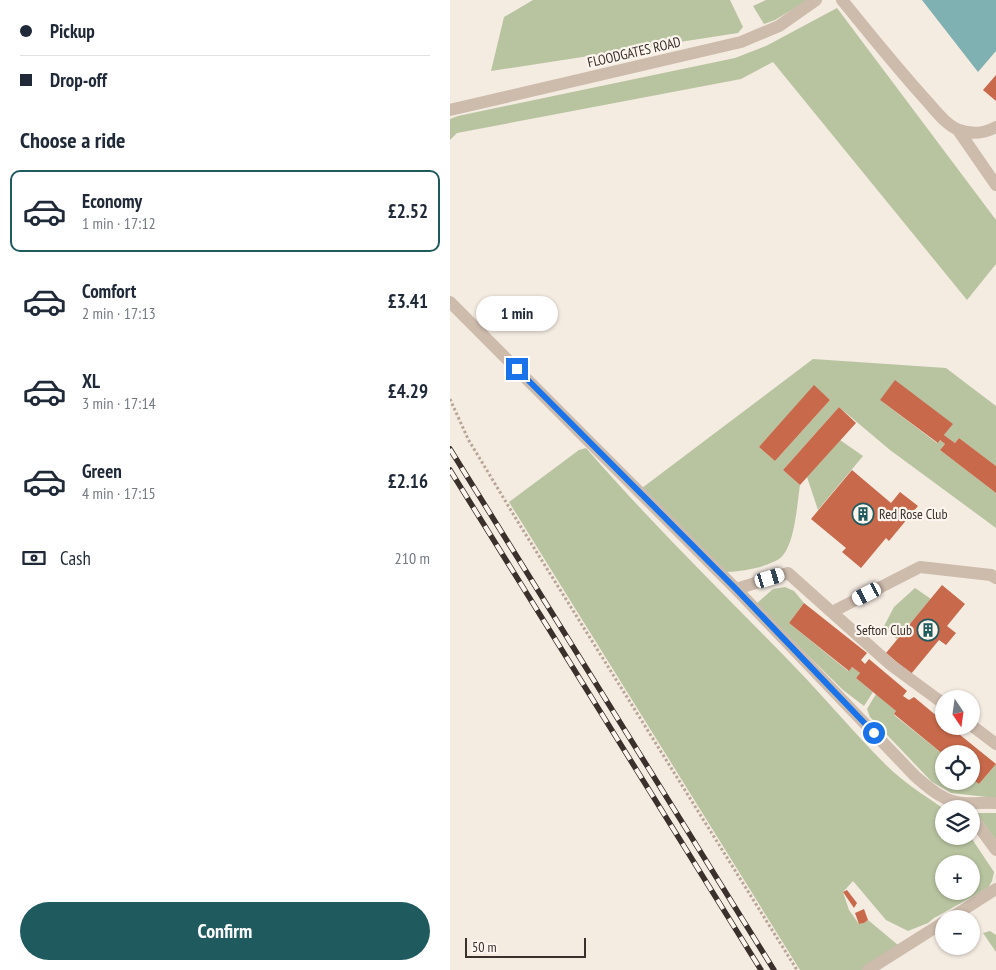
<!DOCTYPE html>
<meta charset="utf-8">
<style>
:root{--surface:#fff;--page:#f2f2f3;--text:#1f2937;--muted:#747a83;--line:#e0e1e3;--accent:#1f5a5e}
body{margin:0;font-family:"PT Sans Narrow",sans-serif;background:var(--page);color:var(--text);height:100vh;display:flex;flex-direction:column;font-size:19px;white-space:nowrap}
*{box-sizing:border-box;margin:0}
p{font-size:16px;color:var(--muted)}
.icon{flex:none;width:28px;height:28px;fill:none;stroke:currentColor;stroke-width:2;stroke-linecap:round;stroke-linejoin:round}
.map{position:relative;flex:1;overflow:hidden}
.sheet{display:flex;flex-direction:column;background:var(--surface);width:450px}
.sheet>*{flex:none}
.hud{display:grid;align-content:center;height:110px;padding:0 20px;background:var(--surface)}
.needle{width:32px;rotate:167deg}
.fabs{position:absolute;left:485px;top:690px;display:grid;gap:10px}
.fabs a{display:grid;place-items:center;width:45px;height:45px;border-radius:50%;background:var(--surface);box-shadow:0 1px 4px #0004;font-size:25px}
.scale{position:absolute;left:15px;bottom:12px;width:121px;box-sizing:border-box;padding-left:5px;border:2px solid #3b302b;border-top:0;font-size:14px;line-height:18px;white-space:nowrap;color:#3b302b;-webkit-text-stroke:4px #fbf5ee;paint-order:stroke}
.end{position:absolute;width:22px;height:22px;margin:-11px;border:6px solid #1a73e8;background:#fff;box-shadow:0 0 0 2px #fff}
.from{border-radius:50%}
.bubble{position:absolute;height:35px;border-radius:18px;background:var(--surface);box-shadow:0 1px 4px #0004;font-size:16px;font-weight:800;line-height:35px;text-align:center}
.car{position:absolute;width:15px;height:30px;margin:-15px -8px;border-radius:6px;box-shadow:0 0 4px 1px #0007;background:linear-gradient(#fff 24%,#345 0 40%,#fff 0 76%,#345 0 86%,#fff 0)}
.hud b{display:flex;align-items:center;gap:18px;height:48px;font-size:19px}
.hud b+b{border-top:1px solid var(--line)}
.hud i{width:12px;height:12px;background:var(--text)}
ul{padding:0;list-style:none}
li{display:flex;align-items:center;gap:15px;height:82px;margin:0 10px 8px;padding:0 10px;border:2px solid transparent;border-radius:10px}
li div{flex:1}
li b{display:block;font-size:19px}
li em{font-style:normal;font-weight:800}
li.selected{border-color:var(--accent)}
li>.icon{width:45px;height:45px;stroke-width:1.5}
h2{padding:0 20px;font-size:22px;line-height:60px}
.pay{display:flex;align-items:center;gap:12px;height:55px;padding:0 20px;font-size:19px}
.pay p{margin-inline-start:auto}
.action{display:flex;gap:10px;margin-top:auto;padding:10px 20px}
.action a{flex:1;height:58px;border-radius:30px;background:var(--accent);color:#fff;font-size:20px;font-weight:800;line-height:58px;text-align:center}
main{display:flex;flex:1;min-height:0}
.map>svg:first-child{display:block}
.green{fill:#b8c4a0;fill-rule:evenodd}
.water{fill:#7fb0b2}
.building{fill:#c8694b}
.lines{fill:none;stroke-linecap:round;stroke-linejoin:round}
.path{stroke:#b9a596;stroke-width:3;stroke-dasharray:2.5 2.5;stroke-linecap:butt}
.minor{stroke:#cdbbac;stroke-width:12}
.rail-casing{stroke:#3b302b;stroke-width:5.5}
.rail{stroke:#fbf5ee;stroke-width:4;stroke-dasharray:11;stroke-linecap:butt}
.route{stroke:#1a73e8;stroke-width:6}
.labels{text-anchor:middle;stroke-width:4.5;stroke-linejoin:round;paint-order:stroke}
.street-label{font-size:14px;fill:#3b302b;stroke:#fbf5ee}
.poi-label{font-size:14px;fill:#3b302b;stroke:#fbf5ee;text-anchor:start}
</style>
<main>
<section class="sheet">
<div class="hud">
<b><i class="from"></i>Pickup</b>
<b><i></i>Drop-off</b>
</div>
<h2>Choose a ride</h2>
<ul>
<li class="selected"><svg class="icon" aria-label="car" viewBox="0 0 24 24"><path d="M5 17H2v-5l4-1 3-4h7l3 4 3 1v5h-3M9 17h6M6 11h13"/><circle cx="7" cy="17" r="2"/><circle cx="17" cy="17" r="2"/></svg><div><b>Economy</b><p>1 min · 17:12</p></div><em>£2.52</em></li>
<li><svg class="icon" aria-label="car" viewBox="0 0 24 24"><path d="M5 17H2v-5l4-1 3-4h7l3 4 3 1v5h-3M9 17h6M6 11h13"/><circle cx="7" cy="17" r="2"/><circle cx="17" cy="17" r="2"/></svg><div><b>Comfort</b><p>2 min · 17:13</p></div><em>£3.41</em></li>
<li><svg class="icon" aria-label="car" viewBox="0 0 24 24"><path d="M5 17H2v-5l4-1 3-4h7l3 4 3 1v5h-3M9 17h6M6 11h13"/><circle cx="7" cy="17" r="2"/><circle cx="17" cy="17" r="2"/></svg><div><b>XL</b><p>3 min · 17:14</p></div><em>£4.29</em></li>
<li><svg class="icon" aria-label="car" viewBox="0 0 24 24"><path d="M5 17H2v-5l4-1 3-4h7l3 4 3 1v5h-3M9 17h6M6 11h13"/><circle cx="7" cy="17" r="2"/><circle cx="17" cy="17" r="2"/></svg><div><b>Green</b><p>4 min · 17:15</p></div><em>£2.16</em></li>
</ul>
<div class="pay"><svg class="icon" aria-label="cash" viewBox="0 0 24 24"><path d="M3 7h18v10H3z"/><circle cx="12" cy="12" r="2"/></svg>Cash<p>210 m</p></div>
<div class="action"><a>Confirm</a></div>
</section>
<div class="map">
<svg width="546" height="970" viewBox="0 0 546 970">
<rect width="100%" height="100%" fill="#f4ebe1"/>
<path class="green" d="M83 0H280L293 27 288 33 41 71 54 17Z
M316 0H358L325 20 314 24 303 6Z
M387 8 546 220V264L517 300 323 62 291 79 7 133 0 140V119L8 116 285 58 316 46Z
M363 359 496 368 546 406V466L509 438 505 443 494 435 502 425 430 400 487 443 490 440 495 444 490 450 546 493V528L440 450 389 407 333 470 350 485C347 504 345 548 329 559 314 568 293 571 276 572L192 488ZM364 386 380 400 325 461 309 447Z
M390 440 413 456 368 510 357 477Z
M136 448C202 524 273 593 343 665 375 698 404 733 436 765 453 782 474 795 494 809V836H520L544 872 542 881 538 888 484 918 478 923 458 931 436 920 403 881 393 892 399 910 409 924 414 923 418 920 448 945 413 970H350L59 502 129 450ZM494 864H521V891H494Z
M335 587 344 591 354 603 339 623 398 671 402 667 410 673 406 678 423 692 414 706 393 690 306 604 323 589Z
M465 588 481 599 447 639 433 628 444 607Z
M426 694 446 711 444 715 494 755V781H521V778L529 784 546 764V798L501 793 482 782 420 717 417 709Z
M526 813H546V840Z
M540 931 546 935V952L533 933Z"/>
<path class="water" d="M472 0H546V51L528 72Z"/>
<path class="building" d="M546 75V101L533 90Z
M445 380 503 424 494 435 505 443 509 438 546 466V493L490 450 495 444 490 440 488 443 430 400Z
M364 385 380 400 325 461 309 447Z
M389 407 406 423 350 485 333 470Z
M402 470 441 503 450 492 468 506 439 541 436 538 411 568 392 552 396 548 361 519Z
M492 585 515 604 497 626 506 633 496 645 489 640 461 674 436 653Z
M354 603 417 653 411 660 415 664 419 659 457 691 453 696 459 700 464 697 494 722V726H499L546 764 529 784 521 778V754H494V755L444 714 446 711 406 678 410 673 402 667 399 671 339 623Z
M397 890 407 903 404 908 393 892Z
M414 909 418 920 414 923 409 924 405 913Z"/>
<g class="lines">
<path class="path" d="M0 399 18 439 71 527 347 970"/>
<path class="minor" d="M392 0C419 33 446 67 476 100 485 110 496 125 509 130 523 135 534 133 546 127
M0 110 291 42 329 26 366 0
M508 130 546 185
M0 302 286 589 465 776C479 788 494 802 513 803 524 804 535 802 546 803
M286 589 338 573 441 665 494 704
M382 612 470 567 541 575 546 578
M521 725 546 744
M521 816 546 850
M499 919 546 889
M418 970 494 922"/>
<g class="rail-casing">
<path id="rail" d="M0 449 324 970
M0 470 311 970"/>
</g>
<use href="#rail" class="rail"/>
</g>
<g class="lines">
<path class="route" d="M67 369 286 589 424 733"/>
</g>
<defs>
<g id="building-ring" transform="scale(1.125)"><circle r="9.5" fill="#fbf5ee" stroke="#1f5a5e" stroke-width="1.5"/><path d="M-4-6H4V6H1V3H-1V6H-4ZM-2.5-4.3h1.7v1.8h-1.7ZM.8-4.3h1.7v1.8H.8ZM-2.5-1h1.7V.8h-1.7ZM.8-1h1.7V.8H.8Z" fill="#1f5a5e"/></g>
</defs>
<g fill-rule="evenodd">
<use href="#building-ring" x="413" y="514"/>
<use href="#building-ring" x="478" y="630"/>
</g>
<g class="labels">
<g class="street-label">
<text transform="translate(184 52) rotate(-13)" y="5">FLOODGATES ROAD</text>
</g>
<g class="poi-label">
<text x="429" y="519">Red Rose Club</text>
<text x="462" y="635" text-anchor="end">Sefton Club</text>
</g>
</g>
</svg>
<div class="fabs">
<a><svg class="needle" viewBox="-14 -14 28 28"><path d="M0-13l5 13h-10z" fill="#e53935"/><path d="M0 13l5-13h-10z" fill="#747a83"/></svg></a>
<a><svg class="icon" aria-label="locate" viewBox="0 0 24 24"><circle cx="12" cy="12" r="6"/><path d="M12 2v4M12 18v4M2 12h4M18 12h4"/></svg></a>
<a><svg class="icon" aria-label="layers" viewBox="0 0 24 24"><path d="M12 4l9 5-9 5-9-5zM3 14l9 5 9-5"/></svg></a>
<a>+</a>
<a>−</a>
</div>
<div class="scale">50 m</div>
<i class="end from" style="left:424px;top:733px"></i>
<i class="end" style="left:67px;top:369px"></i>
<div class="bubble" style="left:26px;top:296px;width:82px">1 min</div>
<i class="car" style="left:320px;top:578px;rotate:73deg"></i>
<i class="car" style="left:417px;top:594px;rotate:243deg"></i>
</div>
</main>
